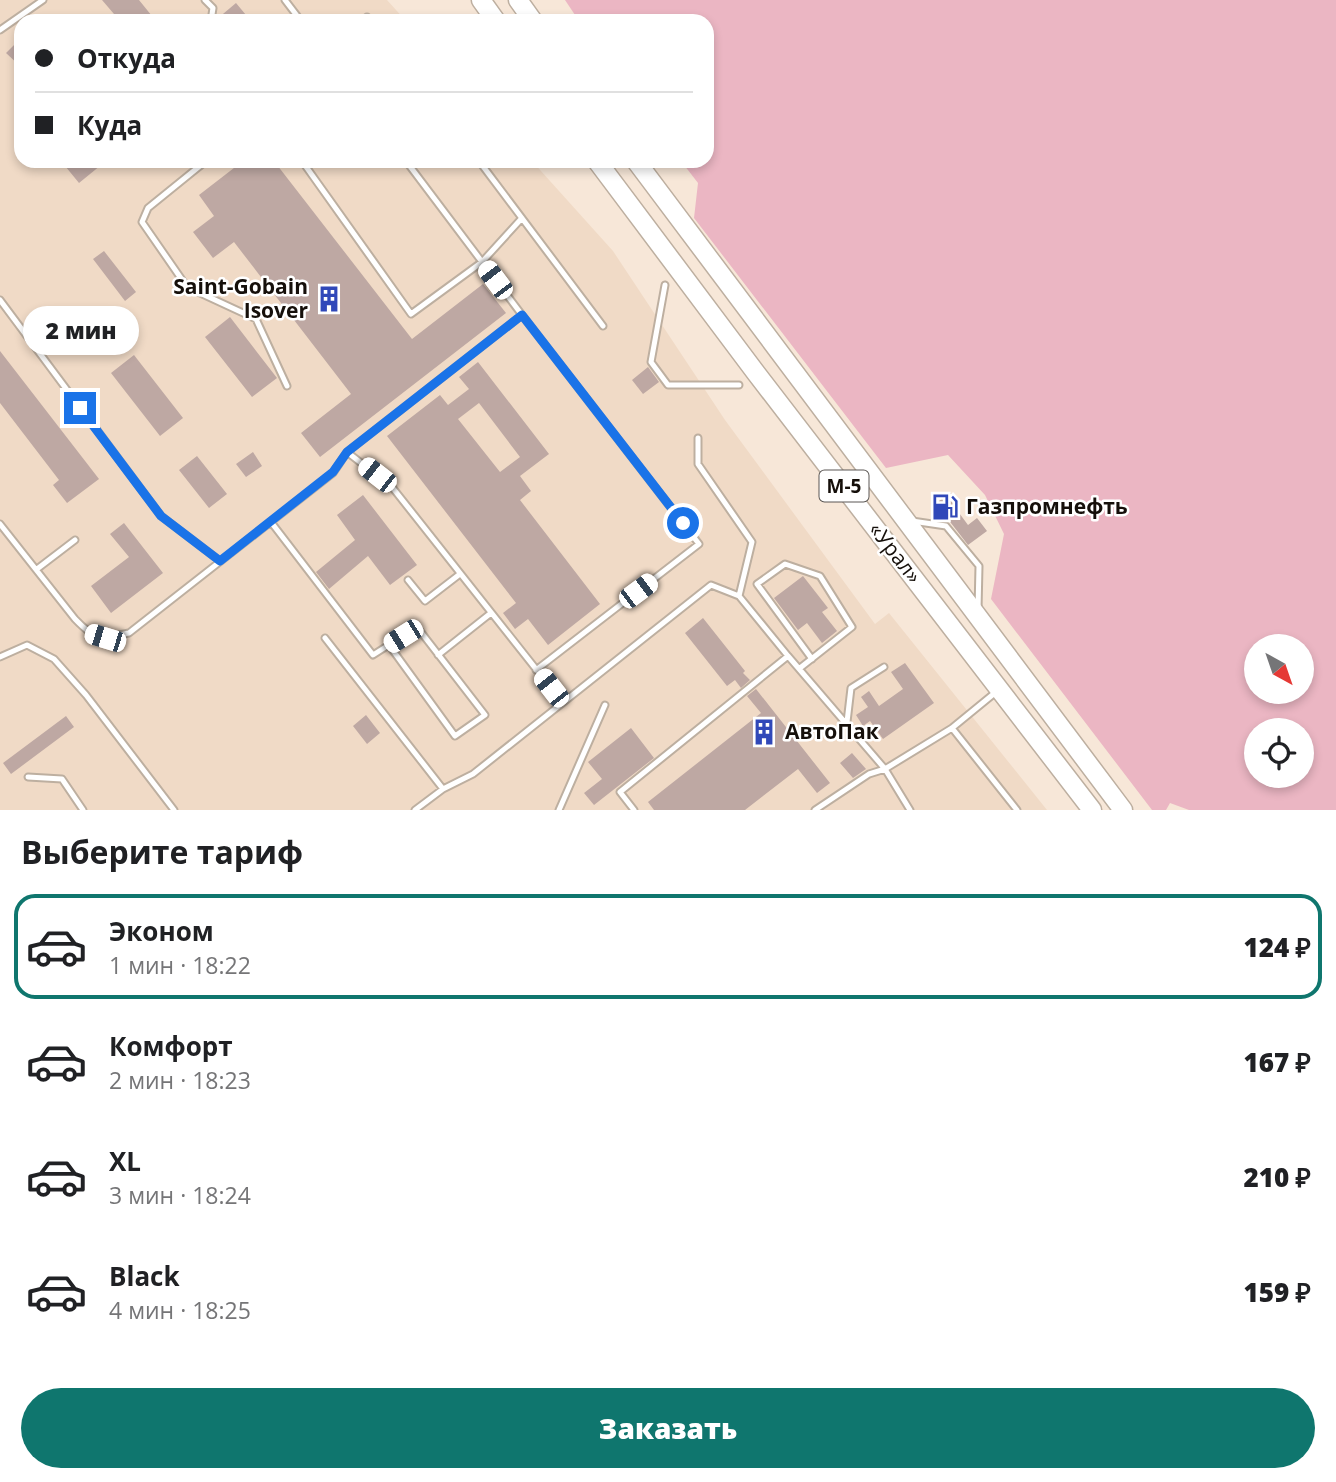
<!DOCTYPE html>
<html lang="ru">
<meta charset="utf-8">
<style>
:root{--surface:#fff;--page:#f2f2f2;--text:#202124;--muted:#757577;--line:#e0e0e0;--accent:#0f766e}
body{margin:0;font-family:"Open Sans",sans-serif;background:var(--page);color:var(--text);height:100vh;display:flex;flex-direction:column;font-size:26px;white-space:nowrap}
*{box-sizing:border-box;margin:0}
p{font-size:23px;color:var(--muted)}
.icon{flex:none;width:38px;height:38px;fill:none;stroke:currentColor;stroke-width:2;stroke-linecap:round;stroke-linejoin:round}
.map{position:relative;height:810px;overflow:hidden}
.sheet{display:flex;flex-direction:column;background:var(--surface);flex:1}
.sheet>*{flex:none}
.banner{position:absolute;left:14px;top:14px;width:700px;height:154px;border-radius:21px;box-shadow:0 4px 10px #0003;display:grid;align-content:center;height:154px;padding:0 21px;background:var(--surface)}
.needle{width:46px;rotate:140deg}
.controls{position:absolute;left:1244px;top:634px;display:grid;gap:14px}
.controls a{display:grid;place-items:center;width:70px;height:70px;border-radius:50%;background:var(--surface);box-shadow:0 4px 10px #0003;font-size:35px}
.end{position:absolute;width:32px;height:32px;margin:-16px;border:9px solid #1a73e8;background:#fff;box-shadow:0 0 0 4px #fff}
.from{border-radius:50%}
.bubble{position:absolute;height:49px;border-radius:24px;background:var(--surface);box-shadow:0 4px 10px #0003;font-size:23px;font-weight:800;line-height:49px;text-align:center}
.car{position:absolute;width:21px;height:42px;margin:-21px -10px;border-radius:9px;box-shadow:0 0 5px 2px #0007;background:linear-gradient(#fff 24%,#345 0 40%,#fff 0 76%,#345 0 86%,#fff 0)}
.banner b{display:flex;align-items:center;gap:24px;height:66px;font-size:26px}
.banner b+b{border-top:2px solid var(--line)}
.banner i{width:18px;height:18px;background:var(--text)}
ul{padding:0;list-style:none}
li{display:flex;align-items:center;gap:21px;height:105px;margin:0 14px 10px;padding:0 7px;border:4px solid transparent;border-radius:21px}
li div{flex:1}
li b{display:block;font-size:26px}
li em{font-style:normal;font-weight:800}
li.active{border-color:var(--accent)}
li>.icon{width:63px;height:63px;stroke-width:1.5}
h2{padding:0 21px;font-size:32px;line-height:84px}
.primary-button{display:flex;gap:14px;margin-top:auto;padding:14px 21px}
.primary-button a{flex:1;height:80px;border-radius:42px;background:var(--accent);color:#fff;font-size:28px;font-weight:800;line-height:80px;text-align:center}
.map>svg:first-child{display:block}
.built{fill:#f0dac6}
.green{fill:#ebb6c3;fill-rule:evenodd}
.building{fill:#bea8a3;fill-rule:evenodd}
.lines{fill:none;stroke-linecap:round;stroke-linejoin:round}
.service-casing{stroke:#bdafa0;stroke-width:9}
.primary-casing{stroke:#bdafa0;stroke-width:21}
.service{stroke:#fff;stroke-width:5}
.primary{stroke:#fff;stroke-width:18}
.route{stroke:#1a73e8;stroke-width:9}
.labels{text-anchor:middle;stroke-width:5;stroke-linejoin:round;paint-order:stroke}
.shield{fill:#fff;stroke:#5b5754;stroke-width:2}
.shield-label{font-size:19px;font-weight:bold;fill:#150f0a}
.poi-label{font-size:21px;font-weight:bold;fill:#150f0a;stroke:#fff;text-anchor:start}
.street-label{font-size:21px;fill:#150f0a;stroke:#fff}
</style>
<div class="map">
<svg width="1336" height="810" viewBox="0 0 1336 810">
<rect width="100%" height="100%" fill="#f7e7d8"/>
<path class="built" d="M0 0H387L406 21H21V161H532L613 251 725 420 875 624 889 613 1047 810H0Z"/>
<path class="green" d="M565 0H1336V810H1189L1170 803 1166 810H1152L991 599 1004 534 985 495 948 455 886 468 694 218 698 183 681 161H707V21H579ZM1256 646H1302V691H1256ZM1256 730H1302V775H1256Z"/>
<path class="building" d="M102 0H139L156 21H120Z
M236 3 251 21H216L217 19Z
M21 38V67L6 53Z
M61 161H106L79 183Z
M243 161H274L412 339 483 284 506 313 320 457 301 433 351 394 234 242 213 258 193 232 214 216 199 195Z
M104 251 136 292 125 301 93 259Z
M230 317 277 378 252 397 205 337Z
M0 351 99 479 67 503 53 485 59 480 0 403Z
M134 355 183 418 160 436 111 373Z
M478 362 549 454 520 476 531 491 520 500 600 604 548 645 528 619 515 629 503 613 516 603 387 436 440 395 448 405 469 389 459 377ZM479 403 520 457 500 472 458 419Z
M648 367 659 382 643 394 632 380Z
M253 452 262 466 246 477 236 464Z
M197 456 227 494 209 508 179 470Z
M950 492 959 503 954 506 968 525 977 518 987 531 968 545 944 514 940 517 932 507Z
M363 495 417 565 390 585 368 556 329 589 316 572 355 540 337 515Z
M124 523 163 573 111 613 91 586 129 557 110 534Z
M803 576 828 608 822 612 837 631 822 643 807 623 798 630 774 598Z
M703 618 745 671 743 673 750 680 741 688 735 680 727 686 685 633Z
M905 663 934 703 883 739 870 721 863 726 856 715 868 707 861 697 869 691 879 706 903 689 891 672Z
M756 689 830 783 817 793 798 769 745 810H654L648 802 761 713 747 696Z
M366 715 380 733 367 744 353 726Z
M66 716 74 727 11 774 3 763Z
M631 728 654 758 594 805 584 793 602 779 588 762Z
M852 753 866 769 853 778 840 763Z"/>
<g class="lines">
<g class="service-casing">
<path id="service" d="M205 0 213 8 211 21
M285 0 301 21
M367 17 371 21
M0 30 43 0
M206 161 148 208 142 222 187 287 256 319 287 386
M302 161 411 314 482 262 522 218
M406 161 522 315
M479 161 603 326
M665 285 651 362 668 385H739
M0 300 161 516 220 561
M698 438V464L752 542 739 596
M347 452 392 487 551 688
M912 521 946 526 979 566 978 610
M271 522 373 655 417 627 485 715 455 736 389 645
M0 524 75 619C96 641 100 639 129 633L333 473 347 452 522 315 699 544 536 670
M37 569 75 540
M408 580 425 601 460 574
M325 638 443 789
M438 655 491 613
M0 657 27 645 54 659 86 695 174 810
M800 668 852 627 820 576 785 564 757 584 812 659
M847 722 851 688 884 667
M952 728 1017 810
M28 777 62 779 83 810
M415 810 443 789 473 774 711 585 739 596 788 656 885 769 910 810
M559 810 605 705
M634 810 620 792 788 656
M815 810 869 774 885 769 952 728 996 692"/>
</g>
<g class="primary-casing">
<path id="primary" d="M481 0 496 21
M518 0 533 21
M597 161 756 373 1092 810
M636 161 1123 810"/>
</g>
<use href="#service" class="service"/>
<use href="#primary" class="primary"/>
</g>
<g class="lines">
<path class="route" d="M80 408 161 516 220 561 333 472 347 452 522 315 683 523"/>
</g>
<defs>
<g id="building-bare" transform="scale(2.1)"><path d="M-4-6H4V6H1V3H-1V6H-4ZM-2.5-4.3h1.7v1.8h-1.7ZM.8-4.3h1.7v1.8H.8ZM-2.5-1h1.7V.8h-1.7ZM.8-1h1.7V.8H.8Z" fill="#3048b9" stroke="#fff" stroke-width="2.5" paint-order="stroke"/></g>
<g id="fuel-bare" transform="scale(2.1)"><path d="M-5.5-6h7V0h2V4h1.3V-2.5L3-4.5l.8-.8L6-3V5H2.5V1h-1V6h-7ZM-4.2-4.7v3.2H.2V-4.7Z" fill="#3048b9" stroke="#fff" stroke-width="2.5" paint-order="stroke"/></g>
</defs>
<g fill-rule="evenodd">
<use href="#building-bare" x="329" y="299"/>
<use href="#fuel-bare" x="945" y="507"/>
<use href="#building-bare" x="764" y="732"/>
</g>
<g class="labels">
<rect class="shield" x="819.5" y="470.5" width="49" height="31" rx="5"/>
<g class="shield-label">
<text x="844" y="493">М-5</text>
</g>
<g class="poi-label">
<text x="308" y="294" text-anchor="end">Saint-Gobain<tspan x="308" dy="24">Isover</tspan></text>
<text x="966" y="514">Газпромнефть</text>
<text x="785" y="739">АвтоПак</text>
</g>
<g class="street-label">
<text transform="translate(895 553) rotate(52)" y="7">«Урал»</text>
</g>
</g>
</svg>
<div class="controls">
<a><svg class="needle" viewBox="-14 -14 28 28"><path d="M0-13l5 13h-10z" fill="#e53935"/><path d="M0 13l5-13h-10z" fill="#757577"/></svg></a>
<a><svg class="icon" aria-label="locate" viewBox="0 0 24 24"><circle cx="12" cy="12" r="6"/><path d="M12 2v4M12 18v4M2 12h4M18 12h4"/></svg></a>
</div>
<i class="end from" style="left:683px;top:523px"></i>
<i class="end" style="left:80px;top:408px"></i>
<div class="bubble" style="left:23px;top:306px;width:116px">2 мин</div>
<i class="car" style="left:495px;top:280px;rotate:323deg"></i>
<i class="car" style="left:377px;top:475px;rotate:308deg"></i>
<i class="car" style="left:638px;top:591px;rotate:53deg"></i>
<i class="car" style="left:403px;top:636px;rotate:238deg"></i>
<i class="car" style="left:105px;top:638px;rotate:287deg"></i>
<i class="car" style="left:551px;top:688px;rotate:322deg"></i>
<div class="banner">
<b><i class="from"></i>Откуда</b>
<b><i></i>Куда</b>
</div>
</div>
<section class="sheet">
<h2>Выберите тариф</h2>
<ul>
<li class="active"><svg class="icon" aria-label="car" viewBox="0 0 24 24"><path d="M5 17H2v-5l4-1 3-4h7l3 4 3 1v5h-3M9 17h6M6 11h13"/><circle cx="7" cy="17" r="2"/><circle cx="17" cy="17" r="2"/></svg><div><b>Эконом</b><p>1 мин · 18:22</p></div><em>124 ₽</em></li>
<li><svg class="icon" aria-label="car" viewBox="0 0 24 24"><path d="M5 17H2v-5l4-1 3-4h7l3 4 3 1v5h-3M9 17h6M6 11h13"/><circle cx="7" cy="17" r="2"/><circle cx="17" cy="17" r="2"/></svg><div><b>Комфорт</b><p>2 мин · 18:23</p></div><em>167 ₽</em></li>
<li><svg class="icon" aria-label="car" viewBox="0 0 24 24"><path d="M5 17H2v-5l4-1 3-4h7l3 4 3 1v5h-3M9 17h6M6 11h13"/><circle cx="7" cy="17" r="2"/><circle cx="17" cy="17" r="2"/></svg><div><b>XL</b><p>3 мин · 18:24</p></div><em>210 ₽</em></li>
<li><svg class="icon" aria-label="car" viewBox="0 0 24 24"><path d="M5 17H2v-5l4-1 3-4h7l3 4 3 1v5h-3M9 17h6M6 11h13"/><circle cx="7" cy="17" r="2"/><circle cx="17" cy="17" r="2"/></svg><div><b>Black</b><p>4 мин · 18:25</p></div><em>159 ₽</em></li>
</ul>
<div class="primary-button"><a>Заказать</a></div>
</section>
